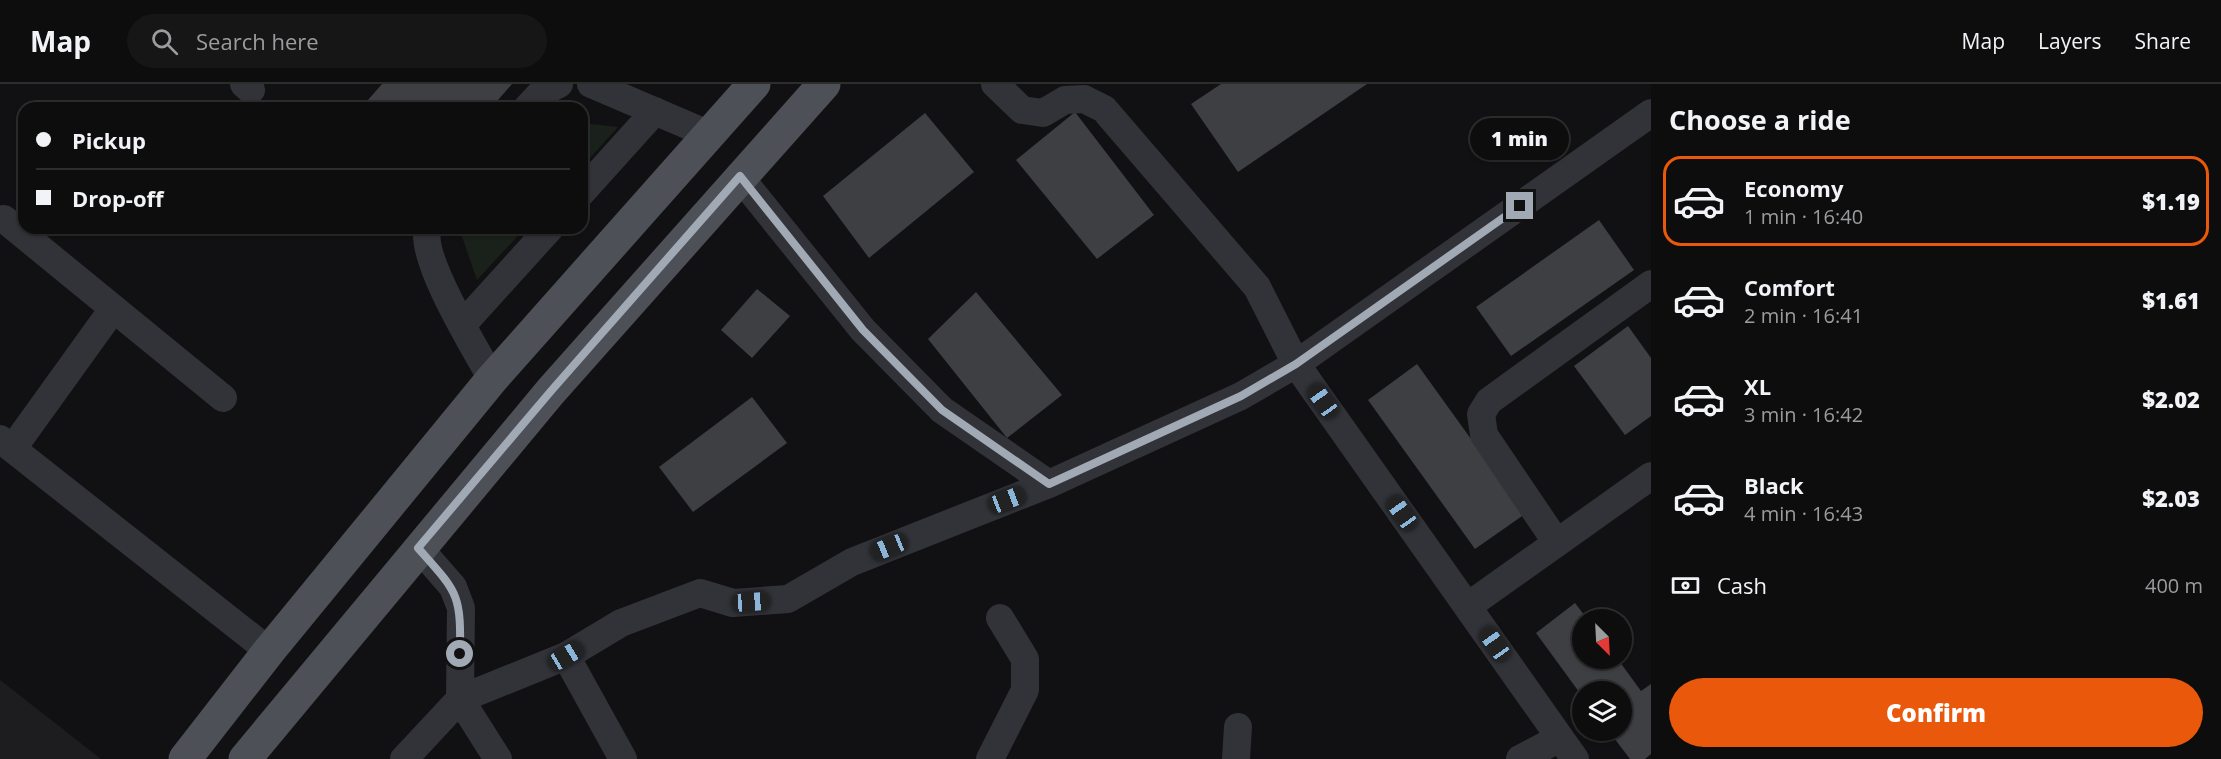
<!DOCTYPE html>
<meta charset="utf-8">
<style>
:root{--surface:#0d0d0e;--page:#161617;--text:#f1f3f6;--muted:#9a9c9e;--line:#2d2d2e;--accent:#ea580c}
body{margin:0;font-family:"Open Sans",sans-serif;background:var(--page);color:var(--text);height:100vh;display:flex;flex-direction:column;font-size:22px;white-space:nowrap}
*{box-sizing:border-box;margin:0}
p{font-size:20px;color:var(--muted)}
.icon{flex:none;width:33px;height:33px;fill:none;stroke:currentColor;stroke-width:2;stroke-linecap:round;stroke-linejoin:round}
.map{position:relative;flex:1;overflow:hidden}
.drawer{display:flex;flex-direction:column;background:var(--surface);width:570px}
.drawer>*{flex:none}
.hud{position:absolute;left:18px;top:18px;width:570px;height:132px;border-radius:18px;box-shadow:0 2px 4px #0004,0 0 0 2px var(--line);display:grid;align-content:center;height:132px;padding:0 18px;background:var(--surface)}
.needle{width:39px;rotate:156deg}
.controls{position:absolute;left:1572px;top:525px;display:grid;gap:12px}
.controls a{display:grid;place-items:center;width:60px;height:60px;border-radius:50%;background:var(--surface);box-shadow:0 2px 4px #0004,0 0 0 2px var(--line);font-size:30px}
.end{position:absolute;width:27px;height:27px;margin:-14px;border:8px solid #a1a9b5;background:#111;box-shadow:0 0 0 3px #111}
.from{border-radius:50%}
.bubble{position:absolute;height:42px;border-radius:21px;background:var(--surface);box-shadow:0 2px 4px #0004,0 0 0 2px var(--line);font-size:20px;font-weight:800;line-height:42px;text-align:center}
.car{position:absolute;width:18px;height:36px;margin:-18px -9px;border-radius:8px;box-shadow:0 0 4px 2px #0007;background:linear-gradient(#222 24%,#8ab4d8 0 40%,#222 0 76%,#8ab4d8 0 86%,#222 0)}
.hud b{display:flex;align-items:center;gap:21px;height:57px;font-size:22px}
.hud b+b{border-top:2px solid var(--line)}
.hud i{width:15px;height:15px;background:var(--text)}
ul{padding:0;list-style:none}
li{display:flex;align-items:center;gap:18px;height:90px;margin:0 12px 9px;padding:0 6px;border:3px solid transparent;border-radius:18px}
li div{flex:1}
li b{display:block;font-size:22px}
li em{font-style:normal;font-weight:800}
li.active{border-color:var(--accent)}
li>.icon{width:54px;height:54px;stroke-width:1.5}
h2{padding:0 18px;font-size:27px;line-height:72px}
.pay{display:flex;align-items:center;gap:15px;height:66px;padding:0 18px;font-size:22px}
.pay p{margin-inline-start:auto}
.primary-button{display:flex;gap:12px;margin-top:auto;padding:12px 18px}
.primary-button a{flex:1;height:69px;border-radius:36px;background:var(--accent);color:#fff;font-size:24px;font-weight:800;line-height:69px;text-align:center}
header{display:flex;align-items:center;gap:36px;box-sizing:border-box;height:84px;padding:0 30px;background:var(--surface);border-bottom:2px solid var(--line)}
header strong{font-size:28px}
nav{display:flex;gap:33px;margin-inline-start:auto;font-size:21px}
.search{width:420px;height:54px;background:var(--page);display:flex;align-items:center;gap:15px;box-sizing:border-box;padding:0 21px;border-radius:33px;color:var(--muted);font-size:22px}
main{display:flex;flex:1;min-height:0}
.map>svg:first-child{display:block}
.built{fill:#1d1d20}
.green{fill:#19211a}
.building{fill:#3d3f43}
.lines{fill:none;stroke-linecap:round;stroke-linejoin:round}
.minor{stroke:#323338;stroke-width:28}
.major{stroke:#4e5058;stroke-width:33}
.route{stroke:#a1a9b5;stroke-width:8}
</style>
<header>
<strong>Map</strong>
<div class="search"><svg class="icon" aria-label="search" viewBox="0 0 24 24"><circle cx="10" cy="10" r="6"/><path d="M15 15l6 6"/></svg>Search here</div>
<nav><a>Map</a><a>Layers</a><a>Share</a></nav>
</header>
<main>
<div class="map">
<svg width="1651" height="675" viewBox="0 0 1651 675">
<rect width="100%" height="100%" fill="#111113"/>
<path class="built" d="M0 596 101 675H0Z"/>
<path class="green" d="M582 39 618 43 582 83Z
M459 144H525L477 196Z"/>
<path class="building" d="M382 0H512L491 24H361Z
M1221 0H1367L1238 88 1191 20Z
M1075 28 1154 131 1097 175 1016 76Z
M925 29 974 88 869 174 823 112Z
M1599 136 1634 186 1511 272 1476 223Z
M757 205 790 232 752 274 721 246Z
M976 208 1062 311 1007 354 928 255Z
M1628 242 1651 274V332L1625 351 1574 282Z
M1417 280 1525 430 1475 465 1368 316Z
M752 313 787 359 693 428 659 383Z
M1575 519 1588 536H1582V574H1617L1641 607 1651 600V670L1645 675H1630L1608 646H1622V608H1582V612L1536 549Z"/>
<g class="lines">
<path class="minor" d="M244 0 251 6
M591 0 708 50
M995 0 1022 26 1043 29 1065 16 1084 15 1104 25 1257 203 1296 280 1575 675
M527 24 541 9 559 0
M739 92 863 246 942 326 1049 400
M582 108 655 27
M4 135 223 314
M428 144C418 172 476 266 492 295
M463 240 550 144
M0 355 269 567
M13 364 113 225
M1557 459 1484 351 1481 330 1489 317 1651 200
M419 464 453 503 461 524 460 615 498 675
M1468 522 1651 392
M566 572 623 675
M404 675 460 615 566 572 621 539 700 509 733 519 788 515 852 478 1049 400 1241 312 1296 280 1651 29
M990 675 1025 606V575L1000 534
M1236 675 1238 643
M1520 675 1560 654"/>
<path class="major" d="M185 675 269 567 492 295 754 0
M245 675 551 307 824 0"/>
</g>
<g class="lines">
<path class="route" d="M460 570C461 509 458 509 418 464L551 307 740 92 863 246 942 326 1049 400 1241 312 1296 280 1520 122"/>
</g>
</svg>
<div class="controls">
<a><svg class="needle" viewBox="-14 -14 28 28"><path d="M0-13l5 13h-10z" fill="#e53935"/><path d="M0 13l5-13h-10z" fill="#9a9c9e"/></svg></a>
<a><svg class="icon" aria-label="layers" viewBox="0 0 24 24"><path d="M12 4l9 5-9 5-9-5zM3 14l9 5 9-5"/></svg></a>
</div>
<i class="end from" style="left:460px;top:570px"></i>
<i class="end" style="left:1520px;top:122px"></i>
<div class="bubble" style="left:1470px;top:34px;width:99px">1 min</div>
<i class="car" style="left:1323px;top:317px;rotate:325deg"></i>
<i class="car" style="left:1007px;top:416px;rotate:69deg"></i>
<i class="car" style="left:1402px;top:429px;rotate:325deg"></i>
<i class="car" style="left:889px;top:463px;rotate:248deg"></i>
<i class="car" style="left:751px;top:518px;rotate:86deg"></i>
<i class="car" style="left:1495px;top:560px;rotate:325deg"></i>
<i class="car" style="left:566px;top:572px;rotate:59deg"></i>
<div class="hud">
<b><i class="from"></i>Pickup</b>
<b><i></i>Drop-off</b>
</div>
</div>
<section class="drawer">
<h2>Choose a ride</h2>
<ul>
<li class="active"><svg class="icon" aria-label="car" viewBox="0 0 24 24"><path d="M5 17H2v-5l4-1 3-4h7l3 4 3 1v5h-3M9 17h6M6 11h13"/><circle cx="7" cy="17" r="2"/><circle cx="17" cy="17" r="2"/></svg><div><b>Economy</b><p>1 min · 16:40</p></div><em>$1.19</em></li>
<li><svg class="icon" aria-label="car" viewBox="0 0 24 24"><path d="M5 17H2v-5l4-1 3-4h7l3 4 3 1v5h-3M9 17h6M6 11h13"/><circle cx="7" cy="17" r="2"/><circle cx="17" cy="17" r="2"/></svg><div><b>Comfort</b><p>2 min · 16:41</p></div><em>$1.61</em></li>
<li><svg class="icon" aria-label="car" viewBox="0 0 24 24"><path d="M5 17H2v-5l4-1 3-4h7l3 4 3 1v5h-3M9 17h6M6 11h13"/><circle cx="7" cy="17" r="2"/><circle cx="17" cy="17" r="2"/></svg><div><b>XL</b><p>3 min · 16:42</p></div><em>$2.02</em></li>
<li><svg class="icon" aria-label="car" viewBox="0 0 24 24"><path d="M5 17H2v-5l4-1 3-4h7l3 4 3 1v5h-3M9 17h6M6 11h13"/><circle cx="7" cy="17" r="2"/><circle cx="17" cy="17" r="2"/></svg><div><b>Black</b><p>4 min · 16:43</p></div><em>$2.03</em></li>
</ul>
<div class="pay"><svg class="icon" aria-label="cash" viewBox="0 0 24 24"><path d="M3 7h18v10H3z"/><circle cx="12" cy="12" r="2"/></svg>Cash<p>400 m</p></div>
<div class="primary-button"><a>Confirm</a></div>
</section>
</main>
